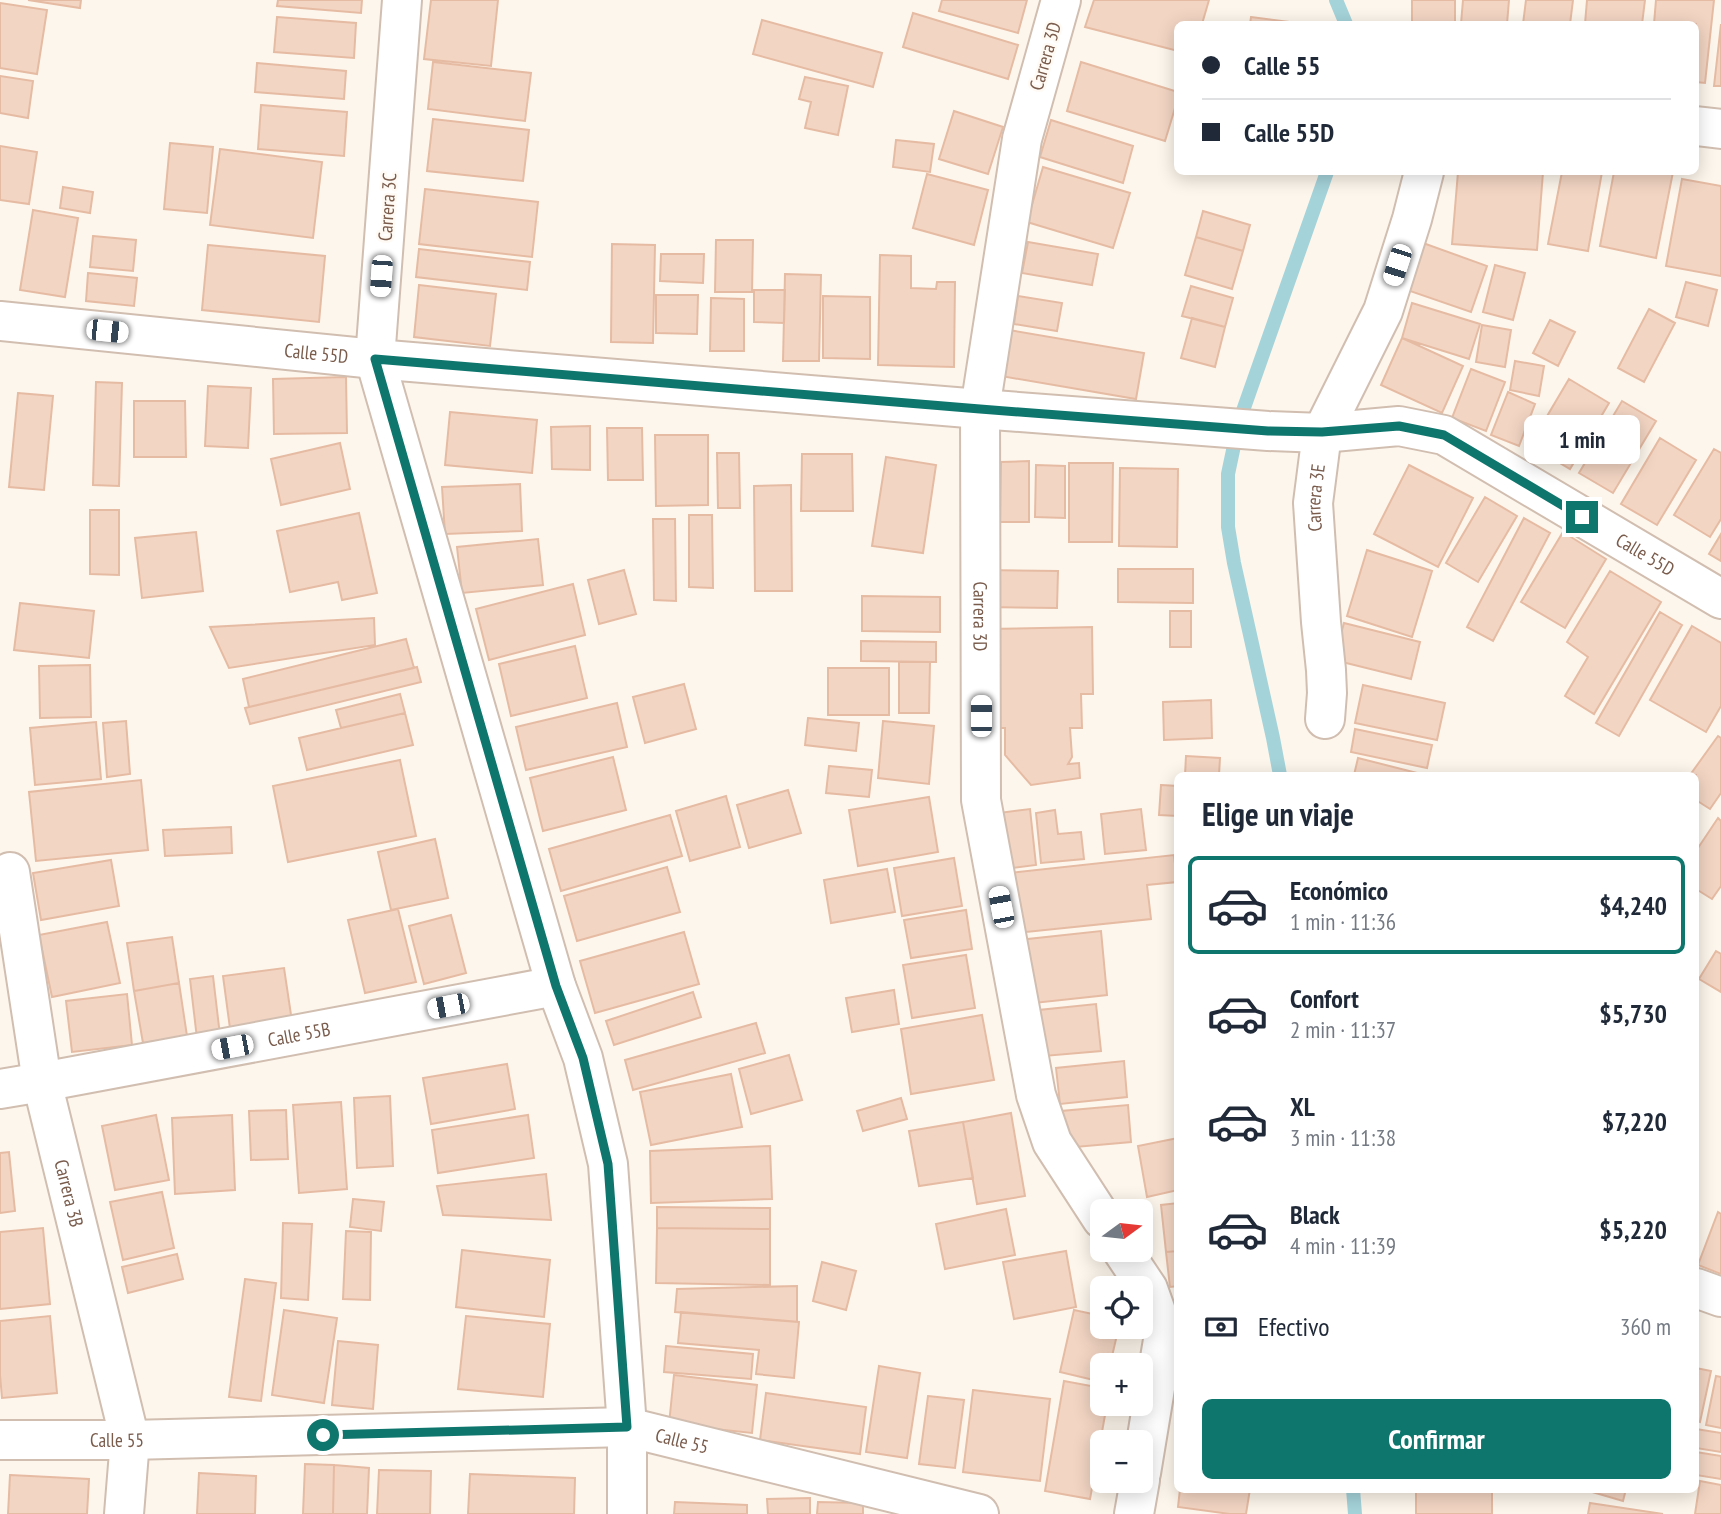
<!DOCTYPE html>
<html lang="es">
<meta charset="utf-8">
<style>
:root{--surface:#fff;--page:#f6f6f7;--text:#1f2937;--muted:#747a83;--line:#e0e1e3;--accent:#0f766e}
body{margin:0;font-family:"PT Sans Narrow",sans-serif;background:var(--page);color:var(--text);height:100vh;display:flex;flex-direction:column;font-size:26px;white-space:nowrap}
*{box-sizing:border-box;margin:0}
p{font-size:23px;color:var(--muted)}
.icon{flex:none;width:38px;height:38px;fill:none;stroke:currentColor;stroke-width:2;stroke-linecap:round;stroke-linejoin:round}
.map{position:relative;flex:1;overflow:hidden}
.panel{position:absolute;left:1174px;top:772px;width:525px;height:721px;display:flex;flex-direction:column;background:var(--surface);border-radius:10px;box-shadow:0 4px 18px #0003}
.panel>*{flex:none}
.hud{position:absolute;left:1174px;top:21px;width:525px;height:154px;border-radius:10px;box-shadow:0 4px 18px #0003;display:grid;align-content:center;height:154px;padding:0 28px;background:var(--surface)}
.needle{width:46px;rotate:75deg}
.controls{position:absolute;left:1090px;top:1199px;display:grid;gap:14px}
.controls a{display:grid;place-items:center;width:63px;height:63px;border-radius:10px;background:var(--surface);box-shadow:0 4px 18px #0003;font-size:35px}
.end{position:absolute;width:32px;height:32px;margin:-16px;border:9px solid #0f766e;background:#fff;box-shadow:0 0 0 4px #fff}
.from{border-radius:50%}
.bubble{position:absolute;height:49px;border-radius:10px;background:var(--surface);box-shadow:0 4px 18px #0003;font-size:23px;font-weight:700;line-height:49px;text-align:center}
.car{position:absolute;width:21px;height:42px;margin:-21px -10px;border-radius:9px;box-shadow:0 0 5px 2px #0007;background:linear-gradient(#fff 24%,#345 0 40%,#fff 0 76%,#345 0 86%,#fff 0)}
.hud b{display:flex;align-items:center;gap:24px;height:66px;font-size:26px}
.hud b+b{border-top:2px solid var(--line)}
.hud i{width:18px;height:18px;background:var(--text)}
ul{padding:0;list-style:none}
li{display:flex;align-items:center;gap:21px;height:98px;margin:0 14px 10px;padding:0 14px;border:4px solid transparent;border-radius:10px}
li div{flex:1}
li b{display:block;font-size:26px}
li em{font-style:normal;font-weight:700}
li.selected{border-color:var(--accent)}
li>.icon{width:63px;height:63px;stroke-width:1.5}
h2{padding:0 28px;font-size:32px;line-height:84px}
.pay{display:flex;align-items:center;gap:18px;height:77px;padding:0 28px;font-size:26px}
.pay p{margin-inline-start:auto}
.action{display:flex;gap:14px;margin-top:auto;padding:14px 28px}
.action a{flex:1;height:80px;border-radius:10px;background:var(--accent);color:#fff;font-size:28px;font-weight:700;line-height:80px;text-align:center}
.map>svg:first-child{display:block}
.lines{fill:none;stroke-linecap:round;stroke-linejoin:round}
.stream{stroke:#a5d3da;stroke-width:14}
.building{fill:#f3d5c3;stroke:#e6bba3;stroke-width:2}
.minor-casing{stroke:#d1beb0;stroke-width:42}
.minor{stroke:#fff;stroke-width:38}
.route{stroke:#0f766e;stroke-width:9}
.labels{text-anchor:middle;stroke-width:5;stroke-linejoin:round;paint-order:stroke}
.street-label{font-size:19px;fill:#7a5c4d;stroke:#fffaf3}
</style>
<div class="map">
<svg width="1721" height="1514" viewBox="0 0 1721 1514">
<rect width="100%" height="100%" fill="#fdf6ec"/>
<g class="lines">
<path class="stream" d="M1336 0 1346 24
M1280 775 1273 738 1234 563 1228 527V474L1239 422 1327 172
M1353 1489 1355 1514"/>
</g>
<path class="building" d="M28 0H81L80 8Z
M278 0H362L361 13 277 6Z
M431 0H498L491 66 424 59Z
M942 0H1027L1018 33 939 11Z
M1094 0H1209L1202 24H1178V51L1085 27Z
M1412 0H1455V24H1412Z
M1463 0H1509L1507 24H1461Z
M1526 0H1573L1570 24H1523Z
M1587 0H1645L1642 24H1585Z
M1656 0H1714L1705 83 1696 82V24H1654Z
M0 3 47 10 37 74 0 68Z
M913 13 1018 45 1008 79 903 47Z
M277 17 356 23 354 58 274 52Z
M1251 17 1305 24H1250Z
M762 20 882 53 873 87 753 54Z
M1721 24V86H1714Z
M433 62 531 73 525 121 428 109Z
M1081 62 1178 92V98L1165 141 1067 111Z
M257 63 346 71 344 99 255 92Z
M0 76 33 81 28 118 0 113Z
M805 77 848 86 838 135 805 128 811 102 799 99Z
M261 105 347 112 344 156 258 149Z
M954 111 1003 127 988 174 939 159Z
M433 119 529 130 523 181 427 171Z
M1051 120 1133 146 1123 183 1040 157Z
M896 140 934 144 930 172 893 167Z
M170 143 213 147 207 213 164 209Z
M0 146 37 152 29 204 0 200Z
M220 149 322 162 313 238 210 225Z
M1043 167 1130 193 1113 248 1027 222Z
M1458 172H1543L1537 250 1452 244Z
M1562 172H1602L1588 251 1548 244Z
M1614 172H1673L1656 258 1600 246Z
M927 174 988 190 974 245 913 228Z
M1682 179 1721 186V276L1666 266Z
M63 187 93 192 90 213 60 208Z
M425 189 538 202 532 257 419 244Z
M33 210 78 218 65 297 20 290Z
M1203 211 1250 225 1243 251 1196 237Z
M93 236 136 240 133 271 90 267Z
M1196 237 1243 251 1232 289 1185 275Z
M716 240H753L752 292H715Z
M1028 242 1098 254 1092 285 1022 273Z
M1423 243 1487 266 1471 312 1407 290Z
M612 244 655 245 653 343 611 342Z
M208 245 325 256 319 322 202 310Z
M419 249 530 262 527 290 416 277Z
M661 254H704L703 283 660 281Z
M880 255 911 256V288L936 289 937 282H955L954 367 878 365Z
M1495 265 1525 273 1513 320 1483 312Z
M88 273 137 278 134 306 86 301Z
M785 274 821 275 819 361H783Z
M1686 282 1717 290 1708 326 1676 317Z
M419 285 496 294 490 346 414 337Z
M1191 286 1233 298 1225 327 1182 316Z
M754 290H785L784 323 754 322Z
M656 295H698L697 334 656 333Z
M823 296 870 297V359L823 358Z
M1018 296 1062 303 1057 331 1014 324Z
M711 298 744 299V351H710Z
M1412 303 1480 324 1469 359 1402 338Z
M1649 309 1675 323 1644 382 1618 368Z
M1192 318 1225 327 1215 367 1181 358Z
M1550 320 1575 332 1558 366 1533 353Z
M1482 325 1511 330 1505 367 1476 362Z
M1009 330 1144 353 1136 399 1001 376Z
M1402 338 1463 366 1442 413 1381 385Z
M1515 361 1544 366 1539 396 1510 390Z
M1471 369 1505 382 1486 431 1452 418Z
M346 377 347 433 274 434 273 379Z
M1569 379 1609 403 1570 469 1530 445Z
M96 382 122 383 119 486 93 485Z
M208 386 251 388 248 448 205 446Z
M1508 392 1535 404 1519 446 1491 435Z
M18 393 53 396 44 490 9 487Z
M134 401H185L186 457H134Z
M1622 401 1656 421 1613 493 1579 473Z
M450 412 537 420 532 473 445 465Z
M590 426V470L552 469 551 427Z
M607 428H642L643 480H608Z
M655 435H708V505L656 506Z
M1660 438 1696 460 1657 525 1621 504Z
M340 443 350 489 281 505 271 459Z
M1714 449 1721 453V519L1710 537 1674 515Z
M717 453H739L740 508H718Z
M802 454H852L853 511H801Z
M886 457 936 465 923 553 872 546Z
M1029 461V522H1000L1001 462Z
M1069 463H1113L1112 542H1069Z
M1036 465 1065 466V518L1035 517Z
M1409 465 1473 498 1438 567 1374 534Z
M1120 468 1178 469 1177 547 1119 546Z
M520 484 522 531 445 534 442 487Z
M791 485 792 591H755L754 486Z
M1485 497 1517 516 1478 582 1446 563Z
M90 510H119V575L90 574Z
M359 513 377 593 342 600 338 582 290 592 277 531Z
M689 515H712L713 588 689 587Z
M1524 518 1550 533 1493 641 1467 627Z
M653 519H675L676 601 654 600Z
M196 532 203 591 142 598 135 538Z
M1563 532 1606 559 1565 628 1521 602Z
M1721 534V561L1709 554Z
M538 539 543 585 462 593 457 547Z
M1367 550 1432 571 1412 637 1347 616Z
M1118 569H1193V603L1118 602Z
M624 570 636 614 599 624 588 580Z
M984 570 1058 571 1057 608 984 607Z
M1610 571 1661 602 1594 714 1565 696 1588 657 1567 642Z
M573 584 585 635 489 660 476 609Z
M862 596 940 597V632L862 631Z
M20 603 94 611 89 658 14 650Z
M1170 611H1191V647H1170Z
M1660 612 1682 625 1619 736 1596 723Z
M374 618 375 645 229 668 210 627Z
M1344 623 1420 642 1411 679 1334 660Z
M1692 626 1721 643V706L1706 732 1650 700Z
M1092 627 1093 694H1081L1082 728H1070L1072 757 1068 764 1079 763 1080 778 1031 785 1005 755V728H988L986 629Z
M406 639 414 668 249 707 243 679Z
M861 641 936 642V662L861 661Z
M575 646 587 698 511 716 499 664Z
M899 662H930L929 713H899Z
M90 665 91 717 40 718 39 666Z
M417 667 421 682 250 724 245 708Z
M828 668H889V715H828Z
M684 684 696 729 645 743 633 697Z
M1363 685 1445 703 1437 740 1355 723Z
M400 694 405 713 341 728 336 710Z
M1211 700 1212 738 1164 740 1163 702Z
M617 703 627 747 526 770 516 727Z
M405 713 413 745 307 770 299 738Z
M808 718 859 723 856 751 805 745Z
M126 721 130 774 107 777 103 723Z
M883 721 934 726 929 784 878 778Z
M96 722 101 779 35 785 30 728Z
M1355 729 1432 745 1427 768 1351 752Z
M1718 736 1721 738V793L1710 809 1696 800V775H1690Z
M1186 756 1220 758 1219 775H1185Z
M613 757 626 810 543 831 530 778Z
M1358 758 1425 775H1354Z
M400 760 416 836 288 862 273 786Z
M829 766 872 770 869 797 826 793Z
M141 780 148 850 36 861 29 792Z
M1161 785 1178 786V816L1159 815Z
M788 790 801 833 749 848 737 805Z
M726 796 740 847 690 861 676 811Z
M929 797 938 852 858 866 849 810Z
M1030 809 1036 865 997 870 991 814Z
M1141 809 1146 850 1105 854 1101 814Z
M1055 810 1058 834 1081 832 1084 859 1041 863 1036 813Z
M670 815 682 856 561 891 549 849Z
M1718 818 1721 821V886L1712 899 1696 889V851Z
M231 827 232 853 165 856 163 830Z
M435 839 448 898 391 910 378 852Z
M1174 855 1177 882 1147 885 1151 919 1015 933 1009 873Z
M954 858 962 906 902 916 894 868Z
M111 860 119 906 41 920 33 873Z
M667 867 680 912 577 941 564 896Z
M887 869 895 912 831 923 824 880Z
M398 909 416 982 365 993 348 920Z
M966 910 972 949 911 958 904 920Z
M451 915 466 973 424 984 409 926Z
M107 922 120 983 52 997 39 935Z
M1101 931 1107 995 1025 1004 1019 940Z
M684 932 699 984 595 1013 580 961Z
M172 937 179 983 134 991 127 943Z
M1716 951 1721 954V992L1699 979Z
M966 955 975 1008 912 1018 903 965Z
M284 968 293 1028 231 1036 223 976Z
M213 976 221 1044 198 1047 190 979Z
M179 983 187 1036 143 1043 134 991Z
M894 990 899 1024 852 1032 846 998Z
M693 992 701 1017 614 1045 606 1021Z
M127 994 132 1045 72 1052 66 1001Z
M1096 1004 1101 1051 1044 1056 1039 1010Z
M982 1015 994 1080 911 1094 901 1029Z
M756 1023 765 1053 633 1090 625 1060Z
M789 1055 802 1100 751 1114 739 1069Z
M1124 1061 1127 1097 1060 1104 1056 1068Z
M507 1064 515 1109 431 1124 423 1078Z
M731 1074 742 1127 651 1145 640 1092Z
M390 1096 393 1166 357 1168 354 1098Z
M901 1098 907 1119 863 1131 857 1111Z
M341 1102 347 1189 299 1193 293 1105Z
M1128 1105 1131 1142 1064 1148 1061 1111Z
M286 1110 288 1159 251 1160 249 1111Z
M1011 1113 1025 1196 977 1204 963 1122Z
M156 1115 169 1180 115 1190 102 1126Z
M232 1115 235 1190 175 1194 172 1118Z
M528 1115 534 1158 438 1173 432 1130Z
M963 1122 973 1178 919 1186 909 1131Z
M1178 1138V1190L1147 1197 1138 1146Z
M770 1146 772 1199 651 1203 650 1151Z
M9 1152 15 1211 0 1213V1153Z
M546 1174 551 1220 443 1215 437 1186Z
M162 1192 174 1248 123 1260 110 1202Z
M353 1199 384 1202 381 1231 350 1227Z
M1178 1203V1251L1166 1252 1161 1205Z
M657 1207 770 1208V1229L657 1228Z
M1006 1209 1015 1255 945 1269 936 1224Z
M1718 1212 1721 1214V1274L1698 1265Z
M283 1223 312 1224 308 1300 281 1298Z
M43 1228 50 1304 0 1309V1232Z
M657 1228 770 1229V1285L656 1283Z
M346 1231 371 1232 370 1300 343 1299Z
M462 1250 550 1260 544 1317 456 1307Z
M1066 1251 1076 1307 1014 1319 1003 1262Z
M1178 1251V1286L1170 1287 1166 1252Z
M177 1254 183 1279 128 1293 122 1267Z
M822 1262 856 1271 846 1310 813 1301Z
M245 1279 276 1283 261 1401 229 1397Z
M797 1286V1322L675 1312 677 1289Z
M284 1310 337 1318 324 1403 272 1395Z
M1074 1310 1102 1316V1326H1119L1110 1365H1102V1382L1060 1372Z
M681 1312 799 1322 794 1378 756 1374 759 1350 678 1343Z
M50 1316 57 1393 2 1398 0 1375V1321Z
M466 1316 550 1324 543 1397 458 1389Z
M338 1341 378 1345 373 1409 332 1405Z
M666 1346 753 1354 751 1379 664 1372Z
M879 1366 920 1373 907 1458 866 1452Z
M1696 1368 1711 1371 1700 1422 1696 1421Z
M674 1375 757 1385 752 1433 669 1424Z
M1716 1376 1721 1377V1428L1706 1425Z
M1064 1381 1102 1388V1404H1107L1090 1499 1045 1491Z
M973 1390 1050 1399 1040 1481 963 1472Z
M766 1393 866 1407 860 1454 760 1440Z
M928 1396 964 1400 955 1468 919 1464Z
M1696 1429 1721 1433V1452L1696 1448Z
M1696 1452 1721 1456V1479L1696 1475Z
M305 1464 334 1465 333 1514H303Z
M334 1465 369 1468 367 1514H333Z
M379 1470 431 1471 430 1514H377Z
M199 1473 256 1476 255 1514H197Z
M470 1474 575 1478 574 1514H468Z
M10 1475 89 1479 87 1514H8Z
M1700 1481 1721 1485V1514H1695Z
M1180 1489H1250L1246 1514H1230L1178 1507Z
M1416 1489H1492V1514H1416Z
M1582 1489H1626L1623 1501Z
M810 1498V1514H768L767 1499Z
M675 1502 747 1505V1514H674Z
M818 1502 863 1503V1514H817Z
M1590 1503 1663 1514H1588Z"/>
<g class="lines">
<g class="minor-casing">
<g id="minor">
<path d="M402 0 375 359 556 986 583 1058 608 1164 627 1427V1514"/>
<path id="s1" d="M1061 0 1022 139 980 409 981 800 1036 1095 1052 1142 1102 1219"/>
<path d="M1696 126 1721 129"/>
<path id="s2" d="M0 321 375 359 980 409 1268 431 1322 433 1399 426 1444 435 1721 599"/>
<path id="s3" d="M1325 719 1327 693 1326 670 1321 622 1313 503 1322 433 1383 311 1412 219 1424 172"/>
<path id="s4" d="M10 872 42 1082 130 1440 124 1514"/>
<path id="s5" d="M0 1089 42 1082 556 986"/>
<path d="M1122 1250 1148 1289 1164 1334 1141 1473"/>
<path d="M1696 1288 1721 1297"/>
<path id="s6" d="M0 1440H130L627 1427 979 1514"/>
<path d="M1134 1514 1140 1480"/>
</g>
</g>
<use href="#minor" class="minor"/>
</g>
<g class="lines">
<path class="route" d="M323 1435 627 1427 608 1164 583 1058 556 986 375 359 980 409 1268 431 1322 432 1399 426 1444 435 1582 517"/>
</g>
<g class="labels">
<g class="street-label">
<text transform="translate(1045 56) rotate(-74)" y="7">Carrera 3D</text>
<text transform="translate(387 207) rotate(-86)" y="7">Carrera 3C</text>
<text dy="7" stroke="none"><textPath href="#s2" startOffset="318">Calle 55D</textPath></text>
<text dy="7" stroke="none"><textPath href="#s3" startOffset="222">Carrera 3E</textPath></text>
<text dy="7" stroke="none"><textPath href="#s2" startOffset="1684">Calle 55D</textPath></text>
<text dy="7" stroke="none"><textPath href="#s1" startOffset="625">Carrera 3D</textPath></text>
<text dy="7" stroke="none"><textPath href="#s5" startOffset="304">Calle 55B</textPath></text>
<text dy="7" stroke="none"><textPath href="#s4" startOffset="327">Carrera 3B</textPath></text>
<text dy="7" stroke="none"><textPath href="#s6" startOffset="117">Calle 55</textPath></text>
<text dy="7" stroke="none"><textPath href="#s6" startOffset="684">Calle 55</textPath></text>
</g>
</g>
</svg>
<div class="controls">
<a><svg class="needle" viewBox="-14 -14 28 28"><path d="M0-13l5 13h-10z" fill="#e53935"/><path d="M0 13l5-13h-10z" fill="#747a83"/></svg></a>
<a><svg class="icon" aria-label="locate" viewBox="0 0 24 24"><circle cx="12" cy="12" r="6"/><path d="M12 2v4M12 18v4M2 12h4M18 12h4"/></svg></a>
<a>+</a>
<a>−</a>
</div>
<i class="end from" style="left:323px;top:1435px"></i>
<i class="end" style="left:1582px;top:517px"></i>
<div class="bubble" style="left:1524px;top:415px;width:116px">1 min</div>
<i class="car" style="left:1397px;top:265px;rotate:198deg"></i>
<i class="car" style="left:381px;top:276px;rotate:184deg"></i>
<i class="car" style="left:107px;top:331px;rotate:96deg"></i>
<i class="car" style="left:981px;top:716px;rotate:0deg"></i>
<i class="car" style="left:1001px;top:907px;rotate:349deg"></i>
<i class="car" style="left:448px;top:1006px;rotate:259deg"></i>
<i class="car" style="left:232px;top:1047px;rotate:259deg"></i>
<div class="hud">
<b><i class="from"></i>Calle 55</b>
<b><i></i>Calle 55D</b>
</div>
<section class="panel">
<h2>Elige un viaje</h2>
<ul>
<li class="selected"><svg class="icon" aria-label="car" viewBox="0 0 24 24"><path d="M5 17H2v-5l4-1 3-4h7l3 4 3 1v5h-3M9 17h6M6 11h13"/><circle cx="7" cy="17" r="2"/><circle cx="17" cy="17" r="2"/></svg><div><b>Económico</b><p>1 min · 11:36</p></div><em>$4,240</em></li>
<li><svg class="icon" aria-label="car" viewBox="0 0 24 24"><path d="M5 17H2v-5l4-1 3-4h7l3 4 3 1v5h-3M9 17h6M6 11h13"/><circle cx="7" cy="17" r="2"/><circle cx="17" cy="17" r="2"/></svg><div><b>Confort</b><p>2 min · 11:37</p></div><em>$5,730</em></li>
<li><svg class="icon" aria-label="car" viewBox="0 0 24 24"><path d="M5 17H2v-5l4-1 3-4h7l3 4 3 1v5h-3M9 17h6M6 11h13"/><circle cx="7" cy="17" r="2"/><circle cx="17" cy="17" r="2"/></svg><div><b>XL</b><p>3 min · 11:38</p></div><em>$7,220</em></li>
<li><svg class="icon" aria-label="car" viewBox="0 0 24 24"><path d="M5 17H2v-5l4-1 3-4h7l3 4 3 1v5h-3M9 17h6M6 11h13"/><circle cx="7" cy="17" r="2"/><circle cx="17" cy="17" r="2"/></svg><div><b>Black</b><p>4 min · 11:39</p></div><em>$5,220</em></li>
</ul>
<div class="pay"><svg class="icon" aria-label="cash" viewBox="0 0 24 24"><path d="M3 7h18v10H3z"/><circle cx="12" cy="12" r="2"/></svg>Efectivo<p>360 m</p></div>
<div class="action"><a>Confirmar</a></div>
</section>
</div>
